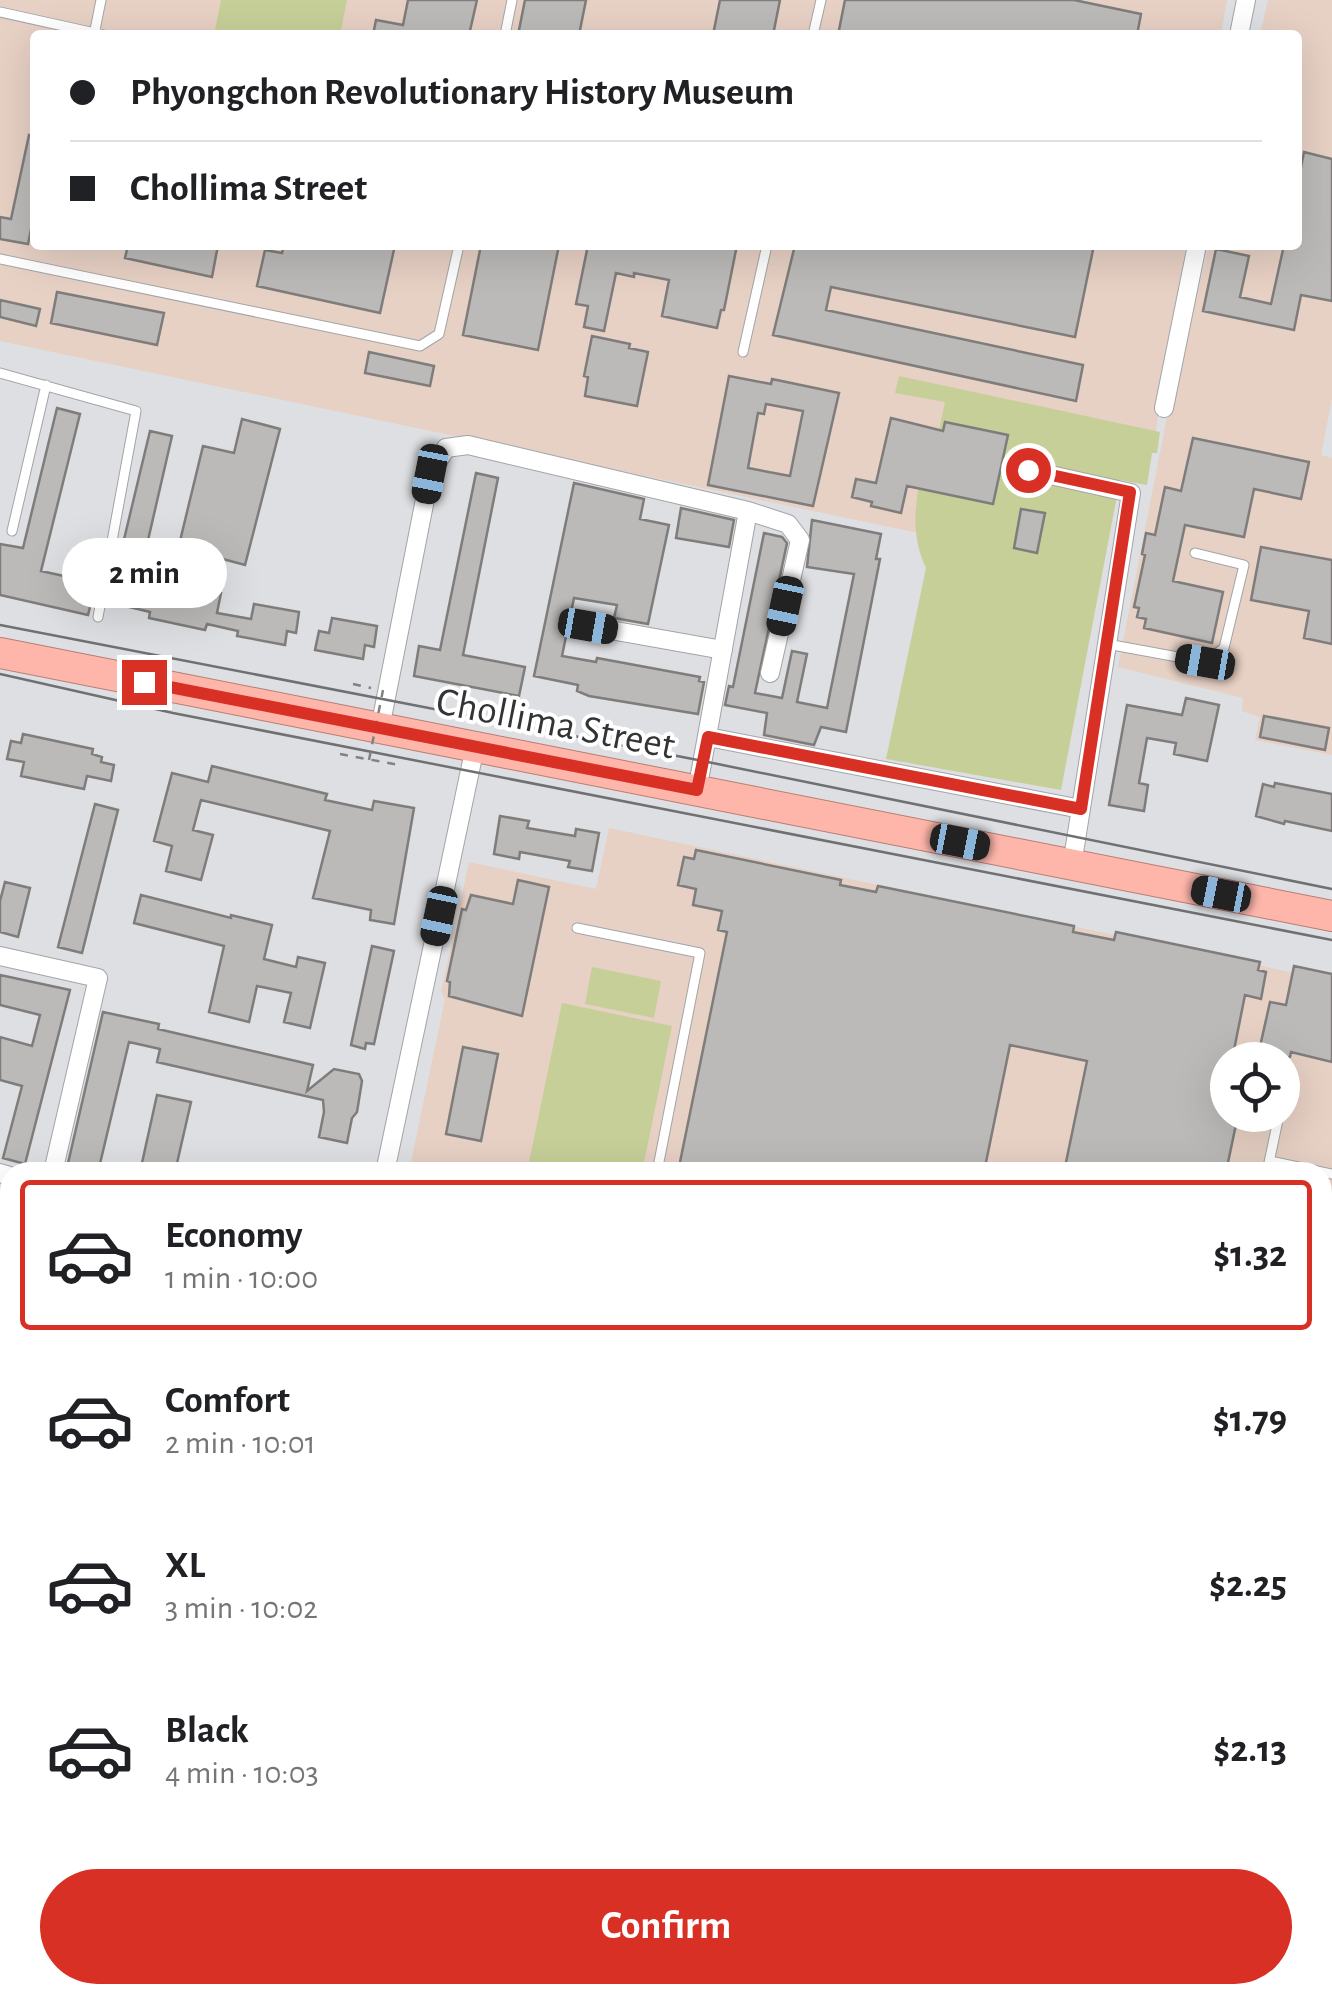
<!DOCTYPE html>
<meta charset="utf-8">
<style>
:root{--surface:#fff;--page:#f6f6f6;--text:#202124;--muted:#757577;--line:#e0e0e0;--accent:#d93025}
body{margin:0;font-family:"Alegreya Sans",sans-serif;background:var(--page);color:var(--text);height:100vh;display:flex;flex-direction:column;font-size:38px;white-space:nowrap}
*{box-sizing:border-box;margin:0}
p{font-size:32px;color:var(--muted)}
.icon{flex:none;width:55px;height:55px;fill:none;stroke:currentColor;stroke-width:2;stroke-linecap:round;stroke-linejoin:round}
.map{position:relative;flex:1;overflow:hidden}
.details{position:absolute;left:0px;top:1162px;width:1332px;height:842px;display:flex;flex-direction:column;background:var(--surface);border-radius:30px 30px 0 0;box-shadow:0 10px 40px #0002}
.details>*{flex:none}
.banner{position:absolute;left:30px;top:30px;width:1272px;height:220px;border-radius:10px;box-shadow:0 10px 40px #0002;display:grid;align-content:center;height:220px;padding:0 40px;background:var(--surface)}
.buttons{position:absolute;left:1210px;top:1042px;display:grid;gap:20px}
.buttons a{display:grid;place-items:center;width:90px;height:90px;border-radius:50%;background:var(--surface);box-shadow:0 10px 40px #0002;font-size:50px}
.end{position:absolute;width:45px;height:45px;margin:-22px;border:12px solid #d93025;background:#fff;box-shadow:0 0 0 5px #fff}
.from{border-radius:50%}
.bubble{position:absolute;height:70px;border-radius:35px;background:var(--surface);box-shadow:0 10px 40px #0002;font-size:32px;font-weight:700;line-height:70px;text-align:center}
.car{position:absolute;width:30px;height:60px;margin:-30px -15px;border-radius:12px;box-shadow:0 0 8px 2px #0007;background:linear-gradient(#222 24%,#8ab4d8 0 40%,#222 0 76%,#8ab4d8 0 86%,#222 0)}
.banner b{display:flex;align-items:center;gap:35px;height:95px;font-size:38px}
.banner b+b{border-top:2px solid var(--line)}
.banner i{width:25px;height:25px;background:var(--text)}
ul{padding:18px 0 0;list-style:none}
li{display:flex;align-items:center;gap:30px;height:150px;margin:0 20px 15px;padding:0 20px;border:5px solid transparent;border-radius:10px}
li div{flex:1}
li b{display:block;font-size:38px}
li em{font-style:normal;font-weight:700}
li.active{border-color:var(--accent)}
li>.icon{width:90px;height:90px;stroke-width:1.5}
.primary-button{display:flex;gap:20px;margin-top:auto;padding:20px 40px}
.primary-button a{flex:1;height:115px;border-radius:60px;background:var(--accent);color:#fff;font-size:40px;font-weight:700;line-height:115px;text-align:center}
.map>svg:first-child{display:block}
.industrial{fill:#e7d0c4;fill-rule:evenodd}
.green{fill:#c6cf98}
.building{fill:#bcbab8;stroke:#7f7d7b;stroke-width:2.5;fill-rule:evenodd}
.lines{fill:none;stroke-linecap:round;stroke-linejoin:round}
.service-casing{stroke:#a3a4a7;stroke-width:11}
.minor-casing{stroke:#a3a4a7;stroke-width:20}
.trunk-casing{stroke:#b77d74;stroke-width:32}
.path{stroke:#818284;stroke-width:2.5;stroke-dasharray:8 8;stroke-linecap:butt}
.service{stroke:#fff;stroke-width:9}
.minor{stroke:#fff;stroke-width:18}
.trunk{stroke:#feb6ab;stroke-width:30}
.tram{stroke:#6f7072;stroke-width:2.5}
.rail-casing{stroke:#6f7072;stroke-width:9}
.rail{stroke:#fff;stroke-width:5;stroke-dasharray:15;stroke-linecap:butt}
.path-bridge{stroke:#818284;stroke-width:2.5;stroke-dasharray:8 8;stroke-linecap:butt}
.route{stroke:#d93025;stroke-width:12}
.labels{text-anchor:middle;stroke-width:8;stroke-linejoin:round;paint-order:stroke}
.street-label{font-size:40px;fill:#333435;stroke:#fff}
</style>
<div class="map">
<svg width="1332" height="2004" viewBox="0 0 1332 2004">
<rect width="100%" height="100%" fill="#dedfe2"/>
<path class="industrial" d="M0 0H1227L1221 35H35V245H1186L1155 435 933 536 0 341Z
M1268 0H1332V398L1321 455 1332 458V755L1255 740 1260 717 1242 711 1243 698 1118 667 1166 422 1209 245H1298V35H1260Z
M609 828 1332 981V2004H233L234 1995H1322V1172H409L445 999 441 992 469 862 596 889ZM1228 1060H1282V1115H1228Z"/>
<path class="green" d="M221 0H347L340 35H237L215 30Z
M899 376 1160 432 1157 453H1152L1147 485 1120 480 1061 790 886 759 926 568C904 523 922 476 931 429L939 430 945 402 895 393Z
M592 967 661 981 654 1018 585 1004Z
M562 1003 672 1026 642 1172H527Z"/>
<path class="building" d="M408 0H477L469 35H373L376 20 403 25Z
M525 0H586L579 35H518Z
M720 0H780L773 35H713Z
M845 0H1074L1141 14 1137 35H838Z
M29 135 35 136V209L28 244 0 239V217L11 219Z
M1304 152 1332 159V301L1301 295 1294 330 1203 311 1216 249 1249 256 1240 297 1271 304 1284 245H1298V182Z
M128 245H218L212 277 125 258Z
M284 245H395L380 313 257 286 265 250 282 253Z
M481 245H559L538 350 463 335Z
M588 245H737L724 310H721L717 328 662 316 669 280 634 273V277L616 273 604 331 584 327 588 306 576 304Z
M795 245H1094L1075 337 831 287 826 310 1083 365 1076 401 773 335Z
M57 292 164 313 157 345 51 323Z
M0 300 40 309 36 326 0 317Z
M592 336 630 344 629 348 648 352 637 406 585 396 588 377 584 376Z
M369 352 434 366 430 386 365 373Z
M729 376 771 384 772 379 839 393 813 506 708 485ZM766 404 803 411 790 476 748 468 758 413 764 414Z
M57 408 80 414 41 571 96 583 88 615 0 595V544L23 548Z
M891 418 943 431 945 422 1008 435 993 504 907 486 901 513 871 506 872 502 852 497 856 479 876 483Z
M242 419 280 429 245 565 208 555 210 548 180 541 203 446 234 453Z
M150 431 172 436 140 575 221 593 217 613 251 619 254 604 299 612 296 633 287 631 285 645 237 636 238 631 207 624 205 630 149 618 150 612 109 602Z
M1193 438 1309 462 1301 499 1254 489 1244 537 1185 525 1173 581 1223 592 1212 643 1144 628 1146 619 1137 617 1139 608 1134 607 1145 555 1142 554 1146 533 1155 535 1165 487 1181 491Z
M476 473 498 478 463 655 525 667 519 696 414 676 419 646 440 650Z
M574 483 644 499 640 519 669 525 648 624 614 618 617 605 574 598 562 656 596 662 597 658 700 677 699 681 704 682 698 714 589 696 577 691 578 685 534 676Z
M681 508 734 520 729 547 676 538Z
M1021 509 1045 513 1037 553 1014 548Z
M812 520 881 534 876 559H880L846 732 821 727 814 745 764 735 767 713 725 705 729 686 733 687 764 533 782 537 787 543 755 693 782 698 792 651 807 654 797 702 827 708 854 574 807 567Z
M1261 547 1332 560V644L1304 638 1309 611 1251 600Z
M332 618 377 626 374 647 365 645 363 659 315 650 319 631 329 633Z
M1186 698 1219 705 1207 761 1174 754 1176 743 1147 738 1139 783 1148 785 1144 811 1109 805 1127 705 1182 715Z
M1264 716 1329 728 1325 750 1260 737Z
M23 734 93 749 92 754 102 757 101 762 114 765 111 781 87 776 84 789 21 776 24 762 7 759 11 741 21 743Z
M212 766 327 794 325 800 372 810 374 801 414 808 394 924 370 920 371 910 313 898 330 831 201 800 193 830 213 835 201 880 166 871 172 846 154 841 172 773 208 782Z
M1275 783 1332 794V831L1285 821 1284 824 1256 816 1263 784 1274 787Z
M95 804 118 810 82 953 58 947Z
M500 816 529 821 527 828 575 836 576 829 599 833 592 871 568 867 570 861 520 852 519 859 494 854Z
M696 850 841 880 840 885 876 892 878 886 1074 926 1073 932 1114 940 1116 932 1260 962 1258 970 1266 972 1261 999 1245 995 1232 1060H1228V1115H1238L1226 1172H1064L1087 1061 1010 1045 984 1172H678L727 932 718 930 722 911 693 905 696 889 678 885 684 857 694 859Z
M518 880 549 887 522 1016 449 996 450 982 447 981 462 909 466 910 471 895 513 904Z
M5 882 30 888 18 937 0 932V901Z
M141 895 231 918V915L272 925 264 959 296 967 298 957 325 963 310 1028 284 1022 291 993 257 986 249 1022 209 1012 224 946 134 923Z
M372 946 394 951 374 1044 366 1043 365 1049 351 1045Z
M1294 966 1332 974V1062L1291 1052 1290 1057 1282 1060H1257L1270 1002 1286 1005Z
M0 975 70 990 25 1164 3 1158 22 1086 0 1080V1037L32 1046 40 1015 0 1005Z
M103 1012 159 1024 158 1029 313 1065 307 1091 334 1069 359 1074 362 1081 357 1112 352 1118 347 1143 319 1137 324 1112 323 1100 157 1062 160 1049 129 1042 98 1172H66Z
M463 1047 498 1054 481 1141 446 1134Z
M157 1095 191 1102 175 1172H140Z"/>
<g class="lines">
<g class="service-casing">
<path id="service" d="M0 12 104 35
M94 35 101 0
M505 35 512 0
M813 35 821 0
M0 259 420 346 439 334 459 245
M743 352 767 245
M0 373 136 411 98 617
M12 531 46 385
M1107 644 1205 662 1224 648 1244 565 1195 553
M577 928 700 953 657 1172
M1282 1095 1288 1065
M1270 1161 1332 1174
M1267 1172 1279 1115
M1322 1430 1332 1432
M1322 1783 1332 1785
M0 1787 10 1789
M883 2004 885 1995"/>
</g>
<g class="minor-casing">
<path id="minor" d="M1239 35 1246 0
M1164 408 1197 245
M1028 470 1131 493 1072 865
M588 626 723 650
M380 728 430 474 446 448 468 445 748 511 788 524 800 540 770 673
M708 737 1081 809
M697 791 748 511
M0 956 98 978 53 1172
M385 1172 475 747
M0 1173 10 1176
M0 1391 10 1350
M208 2004 210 1995"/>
</g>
<g class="trunk-casing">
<path id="trunk" d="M0 653 1332 916"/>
</g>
<path class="path" d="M353 684 371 688
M340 754 399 765"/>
<use href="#service" class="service"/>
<use href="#minor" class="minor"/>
<use href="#trunk" class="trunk"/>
<path class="tram" d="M0 625 703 761 1332 889
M0 674 173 713 1332 940"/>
<g class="rail-casing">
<path id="rail" d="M1322 1760 1332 1756
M1322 1844 1332 1821
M1217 2004 1220 1995
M1264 2004 1266 1995"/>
</g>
<use href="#rail" class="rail"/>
<path class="path-bridge" d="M369 760 383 690"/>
</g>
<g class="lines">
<path class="route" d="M144 682 697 790 708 737 1081 809 1130 492 1028 470"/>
</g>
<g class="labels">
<g class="street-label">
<text transform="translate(556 722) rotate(11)" y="14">Chollima Street</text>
</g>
</g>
</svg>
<div class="buttons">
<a><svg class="icon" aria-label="locate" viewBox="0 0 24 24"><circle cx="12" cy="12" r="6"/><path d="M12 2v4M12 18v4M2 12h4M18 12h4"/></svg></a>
</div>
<i class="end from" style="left:1028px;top:470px"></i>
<i class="end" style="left:144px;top:682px"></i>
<div class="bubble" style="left:62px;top:538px;width:165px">2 min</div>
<i class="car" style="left:430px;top:474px;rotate:191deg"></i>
<i class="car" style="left:785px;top:606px;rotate:192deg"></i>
<i class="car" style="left:588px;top:626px;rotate:100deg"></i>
<i class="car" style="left:1205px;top:662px;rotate:280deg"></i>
<i class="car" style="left:960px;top:842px;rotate:101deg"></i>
<i class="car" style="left:1221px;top:894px;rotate:281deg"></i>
<i class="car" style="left:439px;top:916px;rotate:192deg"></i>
<div class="banner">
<b><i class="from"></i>Phyongchon Revolutionary History Museum</b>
<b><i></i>Chollima Street</b>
</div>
<section class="details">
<ul>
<li class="active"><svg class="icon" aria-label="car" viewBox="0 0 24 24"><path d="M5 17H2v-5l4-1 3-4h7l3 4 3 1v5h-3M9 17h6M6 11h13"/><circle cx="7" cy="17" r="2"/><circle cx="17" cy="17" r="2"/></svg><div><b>Economy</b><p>1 min · 10:00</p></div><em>$1.32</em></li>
<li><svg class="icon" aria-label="car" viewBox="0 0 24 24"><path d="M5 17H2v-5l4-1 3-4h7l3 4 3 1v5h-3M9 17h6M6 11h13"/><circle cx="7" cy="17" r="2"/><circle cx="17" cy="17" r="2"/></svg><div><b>Comfort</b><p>2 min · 10:01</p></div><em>$1.79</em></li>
<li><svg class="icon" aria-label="car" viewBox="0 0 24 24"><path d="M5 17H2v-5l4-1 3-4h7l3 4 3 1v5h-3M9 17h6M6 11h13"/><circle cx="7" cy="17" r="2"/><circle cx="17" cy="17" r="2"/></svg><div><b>XL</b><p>3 min · 10:02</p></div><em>$2.25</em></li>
<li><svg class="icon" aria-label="car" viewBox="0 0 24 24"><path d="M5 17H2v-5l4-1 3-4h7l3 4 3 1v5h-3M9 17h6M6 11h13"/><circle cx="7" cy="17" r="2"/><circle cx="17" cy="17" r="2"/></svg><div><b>Black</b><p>4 min · 10:03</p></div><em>$2.13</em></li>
</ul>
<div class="primary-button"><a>Confirm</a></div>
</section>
</div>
